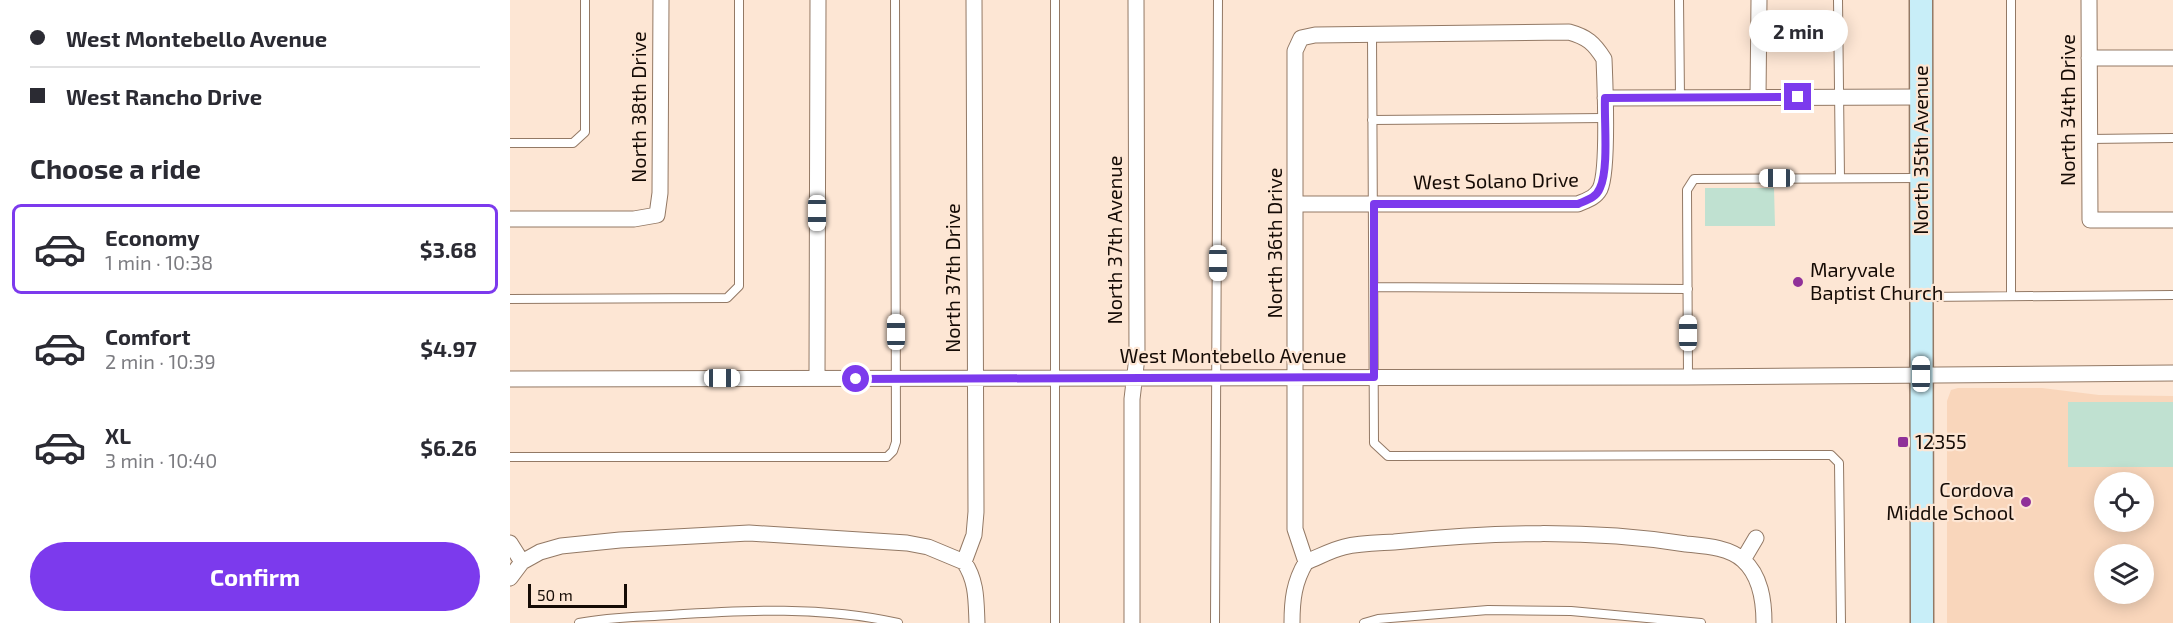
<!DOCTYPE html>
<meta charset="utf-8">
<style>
:root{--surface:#fff;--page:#f7f7f7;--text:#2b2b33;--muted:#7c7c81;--line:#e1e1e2;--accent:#7c3aed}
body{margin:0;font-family:"Exo 2",sans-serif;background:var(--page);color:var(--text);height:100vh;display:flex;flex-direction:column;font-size:22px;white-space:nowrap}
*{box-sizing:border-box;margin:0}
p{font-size:20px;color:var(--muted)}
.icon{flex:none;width:33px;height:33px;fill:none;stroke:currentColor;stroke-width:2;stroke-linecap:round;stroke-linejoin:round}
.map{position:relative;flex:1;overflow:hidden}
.sheet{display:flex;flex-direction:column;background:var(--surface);width:510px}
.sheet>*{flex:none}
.hud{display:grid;align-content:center;height:132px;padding:0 30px;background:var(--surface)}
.fabs{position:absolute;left:1584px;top:472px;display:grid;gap:12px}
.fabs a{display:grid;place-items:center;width:60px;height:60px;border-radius:50%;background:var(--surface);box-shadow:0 3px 15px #0003;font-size:30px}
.scale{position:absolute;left:18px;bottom:15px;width:99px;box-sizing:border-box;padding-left:6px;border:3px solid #150b05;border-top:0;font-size:16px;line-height:21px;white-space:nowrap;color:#150b05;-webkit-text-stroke:4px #fde6d4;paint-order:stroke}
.end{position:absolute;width:27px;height:27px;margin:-14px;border:8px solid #7c3aed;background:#fff;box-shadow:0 0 0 3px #fff}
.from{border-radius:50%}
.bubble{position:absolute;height:42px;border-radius:21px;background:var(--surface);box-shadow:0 3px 15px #0003;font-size:20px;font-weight:700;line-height:42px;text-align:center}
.car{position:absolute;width:18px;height:36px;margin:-18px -9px;border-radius:8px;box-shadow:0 0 4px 2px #0007;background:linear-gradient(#fff 24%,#345 0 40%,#fff 0 76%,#345 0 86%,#fff 0)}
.hud b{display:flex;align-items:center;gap:21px;height:57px;font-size:22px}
.hud b+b{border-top:2px solid var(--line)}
.hud i{width:15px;height:15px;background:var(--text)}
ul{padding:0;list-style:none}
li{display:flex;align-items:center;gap:18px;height:90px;margin:0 12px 9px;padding:0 18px;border:3px solid transparent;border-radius:9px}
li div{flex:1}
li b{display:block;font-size:22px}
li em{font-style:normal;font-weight:700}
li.current{border-color:var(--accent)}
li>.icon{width:54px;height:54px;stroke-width:1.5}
h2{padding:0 30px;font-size:27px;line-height:72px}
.button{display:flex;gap:12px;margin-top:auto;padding:12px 30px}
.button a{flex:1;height:69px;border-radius:36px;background:var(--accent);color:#fff;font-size:24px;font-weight:700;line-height:69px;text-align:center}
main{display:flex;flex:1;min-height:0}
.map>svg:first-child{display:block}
.built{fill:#f9d6bb;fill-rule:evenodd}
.green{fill:#c0e1d1}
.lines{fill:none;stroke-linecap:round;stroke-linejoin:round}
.service-casing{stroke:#937965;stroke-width:10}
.minor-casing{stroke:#937965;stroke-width:17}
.secondary-casing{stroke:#937965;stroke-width:25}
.service{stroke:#fff;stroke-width:8}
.minor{stroke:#fff;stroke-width:15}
.secondary{stroke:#c8eef8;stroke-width:22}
.route{stroke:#7c3aed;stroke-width:8}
.poi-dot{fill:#903199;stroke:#fde6d4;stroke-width:2}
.labels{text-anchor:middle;stroke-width:4.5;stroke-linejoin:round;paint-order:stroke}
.street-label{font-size:20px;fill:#150b05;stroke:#fde6d4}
.poi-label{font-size:20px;fill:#150b05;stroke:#fde6d4;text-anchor:start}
</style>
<main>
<section class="sheet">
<div class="hud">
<b><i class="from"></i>West Montebello Avenue</b>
<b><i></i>West Rancho Drive</b>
</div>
<h2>Choose a ride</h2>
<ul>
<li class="current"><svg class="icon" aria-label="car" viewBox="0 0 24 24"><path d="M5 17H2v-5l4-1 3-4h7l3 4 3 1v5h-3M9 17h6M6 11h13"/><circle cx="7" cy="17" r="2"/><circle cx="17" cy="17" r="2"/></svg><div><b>Economy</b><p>1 min · 10:38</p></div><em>$3.68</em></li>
<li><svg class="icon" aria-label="car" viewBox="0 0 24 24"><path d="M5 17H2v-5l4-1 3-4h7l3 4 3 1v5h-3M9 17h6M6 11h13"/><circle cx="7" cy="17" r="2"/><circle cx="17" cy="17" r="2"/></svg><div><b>Comfort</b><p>2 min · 10:39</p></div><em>$4.97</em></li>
<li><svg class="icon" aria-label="car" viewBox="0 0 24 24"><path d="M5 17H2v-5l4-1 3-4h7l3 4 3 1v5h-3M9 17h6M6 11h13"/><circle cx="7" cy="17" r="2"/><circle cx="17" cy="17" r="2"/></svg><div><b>XL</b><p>3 min · 10:40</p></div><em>$6.26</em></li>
</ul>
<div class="button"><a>Confirm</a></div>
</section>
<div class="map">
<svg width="1663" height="623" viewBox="0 0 1663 623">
<rect width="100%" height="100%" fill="#fde6d4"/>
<path class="built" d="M1448 388H1532L1589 395 1663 396V623H1437V401L1441 390ZM1594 483H1634V522H1594ZM1594 555H1634V594H1594Z"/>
<path class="green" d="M1195 188H1264L1265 226H1195Z
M1558 402H1663V467H1558Z"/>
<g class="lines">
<g class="service-casing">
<path id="service" d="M1169 0 1170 97
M1328 0 1330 178
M1501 0V296
M862 35 864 443 878 456 1321 455 1329 463 1331 623
M862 120 1094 118
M1579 139 1663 138
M0 143H63L75 132V0
M864 287 1178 289
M1413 297 1663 295
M0 299 217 298 229 286V0
M1178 377 1177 190 1184 179 1408 178
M0 457H377L383 451 386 442 385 0
M69 623C99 617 129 617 160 615 235 610 313 606 388 623
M545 623V0
M705 623 708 0
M854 623 868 619 978 610 1061 611 1191 623"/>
</g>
<g class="minor-casing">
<path id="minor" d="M464 0 466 512 464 535 454 562C467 581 466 601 467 623
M1579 0 1580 220H1663
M1579 58H1663
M1248 97 1249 0
M1095 98 1411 97
M0 219H124L147 215 150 193 151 0
M307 378 308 0
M0 379 1178 377 1663 373
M0 543 12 562
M1233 560 1246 538
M796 562C809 557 821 550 834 547 850 543 868 543 884 542 982 532 1079 529 1176 544 1195 546 1218 547 1233 560 1251 576 1254 601 1254 623
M0 578 12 562 30 552 51 546 110 540 239 533 397 543 418 547 454 562
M622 623V399L627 357 626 0
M782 623C782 600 784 582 796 562L785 529V51L791 38 805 35 1059 32C1077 37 1084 43 1094 59 1095 84 1099 170 1090 189 1085 198 1077 200 1068 204H786"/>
</g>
<g class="secondary-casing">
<path id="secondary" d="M1411 0 1412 623"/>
</g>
<use href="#service" class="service"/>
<use href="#minor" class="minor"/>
<use href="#secondary" class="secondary"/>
</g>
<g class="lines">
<path class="route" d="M346 379 864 377V204H1068C1077 200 1086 198 1090 188 1099 169 1094 121 1095 98L1288 97"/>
</g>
<g class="poi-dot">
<circle cx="1288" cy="282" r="6"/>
<rect x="1387" y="436" width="12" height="12" rx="3"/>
<circle cx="1516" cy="502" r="6"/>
</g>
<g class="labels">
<g class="street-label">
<text transform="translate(129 107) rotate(-90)" y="7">North 38th Drive</text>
<text transform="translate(1558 110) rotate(-90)" y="7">North 34th Drive</text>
<text transform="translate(1411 150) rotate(-90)" y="7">North 35th Avenue</text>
<text transform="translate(986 181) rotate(-1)" y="7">West Solano Drive</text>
<text transform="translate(605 240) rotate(-90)" y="7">North 37th Avenue</text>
<text transform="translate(765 243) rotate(-90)" y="7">North 36th Drive</text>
<text transform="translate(443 278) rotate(-90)" y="7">North 37th Drive</text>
<text x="723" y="363">West Montebello Avenue</text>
</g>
<g class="poi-label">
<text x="1300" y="277">Maryvale<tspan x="1300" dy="23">Baptist Church</tspan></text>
<text x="1405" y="449">12355</text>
<text x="1504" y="497" text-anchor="end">Cordova<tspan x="1504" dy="23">Middle School</tspan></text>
</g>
</g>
</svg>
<div class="fabs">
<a><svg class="icon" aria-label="locate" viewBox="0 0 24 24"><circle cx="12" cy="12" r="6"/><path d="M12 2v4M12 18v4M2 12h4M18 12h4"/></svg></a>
<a><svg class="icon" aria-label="layers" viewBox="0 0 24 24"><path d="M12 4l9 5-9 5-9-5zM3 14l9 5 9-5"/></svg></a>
</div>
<div class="scale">50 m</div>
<i class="end from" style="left:346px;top:379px"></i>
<i class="end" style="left:1288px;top:97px"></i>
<div class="bubble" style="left:1239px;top:10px;width:99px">2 min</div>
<i class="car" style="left:1267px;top:178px;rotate:270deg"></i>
<i class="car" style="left:307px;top:213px;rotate:180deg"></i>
<i class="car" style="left:708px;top:263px;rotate:180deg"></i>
<i class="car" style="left:386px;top:332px;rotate:0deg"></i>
<i class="car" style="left:1178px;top:333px;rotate:0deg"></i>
<i class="car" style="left:1411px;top:374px;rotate:0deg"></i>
<i class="car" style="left:212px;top:378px;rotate:90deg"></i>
</div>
</main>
